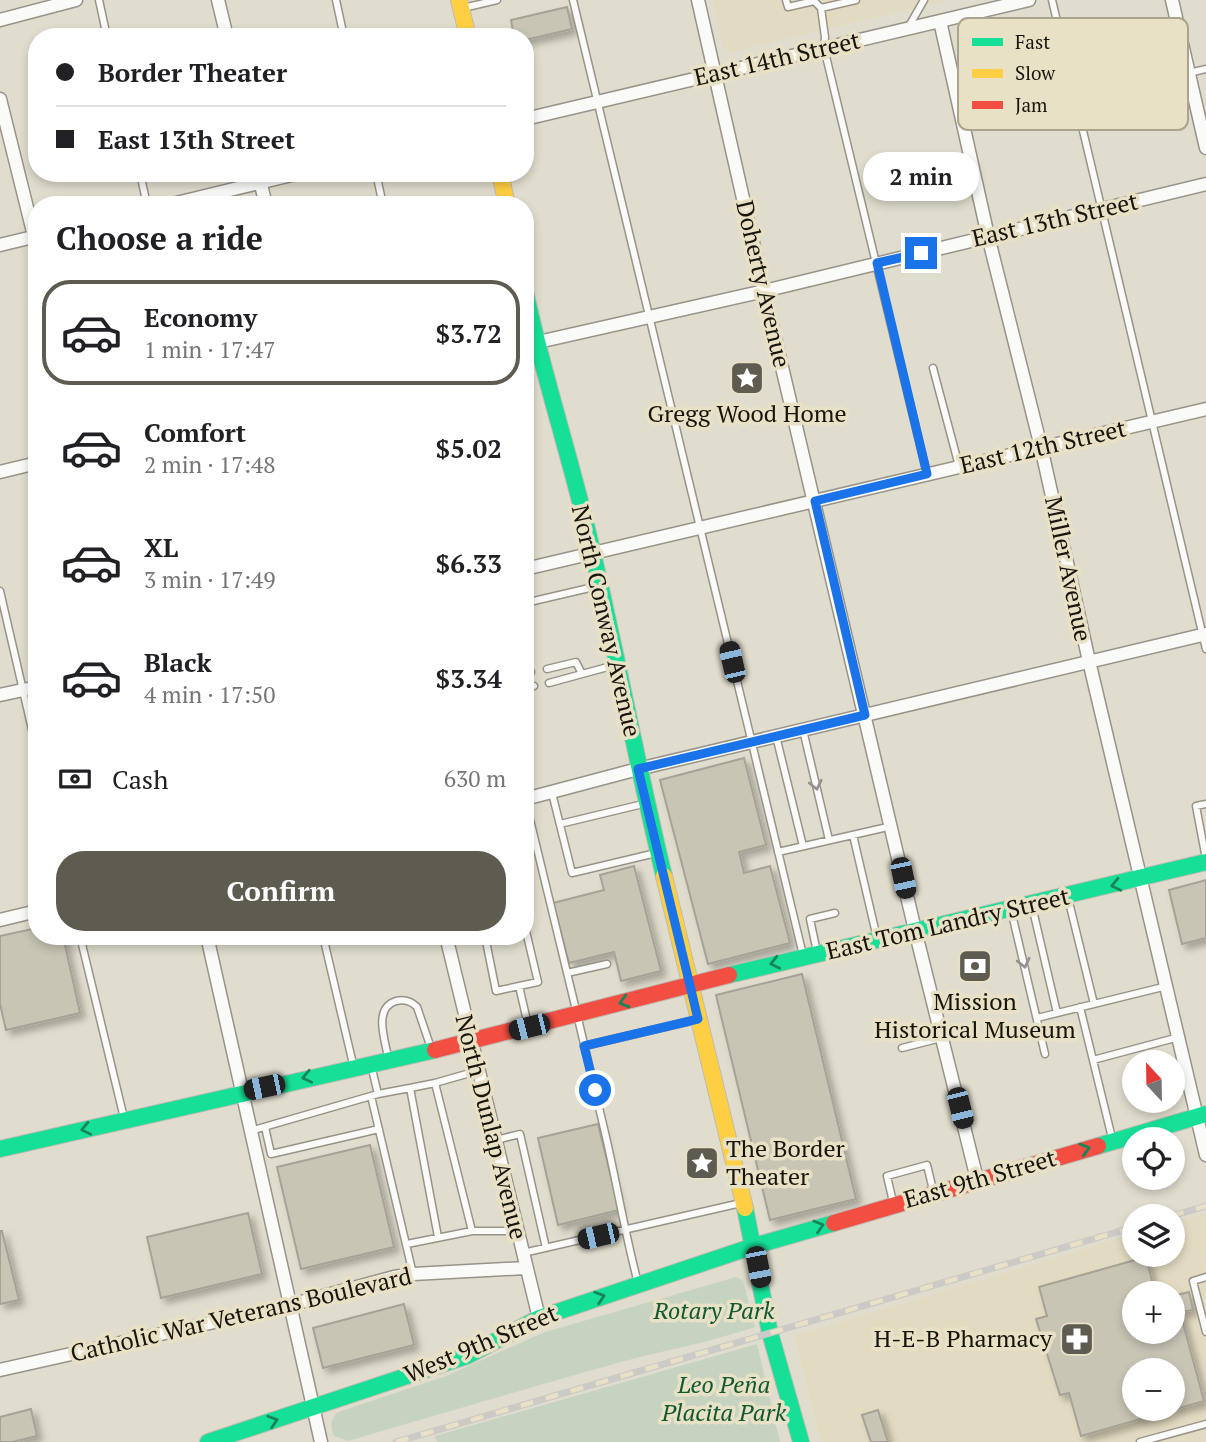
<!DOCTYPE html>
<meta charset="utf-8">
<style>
:root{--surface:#fff;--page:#f6f6f6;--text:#202124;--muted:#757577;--line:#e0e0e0;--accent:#5e5b50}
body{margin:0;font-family:"PT Serif",serif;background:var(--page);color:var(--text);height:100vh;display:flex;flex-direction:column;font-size:26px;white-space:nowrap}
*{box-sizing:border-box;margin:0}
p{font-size:23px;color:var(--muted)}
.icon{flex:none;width:38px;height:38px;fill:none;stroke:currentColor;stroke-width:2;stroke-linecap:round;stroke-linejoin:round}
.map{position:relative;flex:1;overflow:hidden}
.drawer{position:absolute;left:28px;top:196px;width:506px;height:749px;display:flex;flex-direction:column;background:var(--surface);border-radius:28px;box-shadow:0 4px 10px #0003}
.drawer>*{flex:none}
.top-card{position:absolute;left:28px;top:28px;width:506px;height:154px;border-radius:28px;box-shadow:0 4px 10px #0003;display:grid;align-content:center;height:154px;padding:0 28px;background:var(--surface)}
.needle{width:46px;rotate:338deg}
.tools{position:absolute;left:1122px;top:1050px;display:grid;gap:14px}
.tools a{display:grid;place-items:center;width:63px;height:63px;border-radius:50%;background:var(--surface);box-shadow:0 4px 10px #0003;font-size:35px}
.end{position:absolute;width:32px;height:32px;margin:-16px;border:9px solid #1a73e8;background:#fff;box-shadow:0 0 0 4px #fff}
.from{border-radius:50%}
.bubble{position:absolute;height:49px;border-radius:24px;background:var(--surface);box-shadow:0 4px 10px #0003;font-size:23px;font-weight:600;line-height:49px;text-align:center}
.car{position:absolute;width:21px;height:42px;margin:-21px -10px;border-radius:9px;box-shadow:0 0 5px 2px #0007;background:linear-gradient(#222 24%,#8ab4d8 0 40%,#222 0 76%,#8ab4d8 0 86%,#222 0)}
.top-card b{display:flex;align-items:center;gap:24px;height:66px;font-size:26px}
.top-card b+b{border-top:2px solid var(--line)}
.top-card i{width:18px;height:18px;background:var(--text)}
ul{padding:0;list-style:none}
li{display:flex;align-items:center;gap:21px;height:105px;margin:0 14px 10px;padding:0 14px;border:4px solid transparent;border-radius:28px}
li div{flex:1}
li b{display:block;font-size:26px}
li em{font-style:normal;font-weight:600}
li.active{border-color:var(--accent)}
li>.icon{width:63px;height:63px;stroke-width:1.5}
h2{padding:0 28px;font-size:32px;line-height:84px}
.pay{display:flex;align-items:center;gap:18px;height:77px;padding:0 28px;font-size:26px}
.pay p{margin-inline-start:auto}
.action{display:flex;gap:14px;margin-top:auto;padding:14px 28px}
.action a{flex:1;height:80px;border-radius:28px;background:var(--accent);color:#fff;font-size:28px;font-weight:600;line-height:80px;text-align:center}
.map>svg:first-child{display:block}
.built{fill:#e3dbc1;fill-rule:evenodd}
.green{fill:#c6d3c1}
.building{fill:#c9c5b5;stroke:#a6a296;stroke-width:2;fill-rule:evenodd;filter:url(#shadow)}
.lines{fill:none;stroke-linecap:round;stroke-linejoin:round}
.lane-casing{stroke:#979388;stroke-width:9}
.street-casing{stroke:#979388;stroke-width:15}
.fast-casing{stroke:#bebbb4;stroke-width:18}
.slow-casing{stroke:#bebbb4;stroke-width:18}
.jam-casing{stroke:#bebbb4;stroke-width:18}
.lane{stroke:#fafaf8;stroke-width:6}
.street{stroke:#fafaf8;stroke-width:12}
.fast{stroke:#16e098;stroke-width:16}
.slow{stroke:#ffcf43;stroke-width:16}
.jam{stroke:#f24e42;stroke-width:16}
.rail-casing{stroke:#cccac6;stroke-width:7}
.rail{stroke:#e9e1c6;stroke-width:4.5;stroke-dasharray:13;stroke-linecap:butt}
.oneway{stroke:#94938e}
.oneway2{stroke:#178559}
.route{stroke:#1a73e8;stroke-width:9}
.labels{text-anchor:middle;stroke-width:7;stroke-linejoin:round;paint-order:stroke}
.street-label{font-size:24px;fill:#18150c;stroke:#e9e1c6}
.poi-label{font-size:24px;fill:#18150c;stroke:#e9e1c6}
.park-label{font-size:24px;font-style:italic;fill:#115a31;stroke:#e9e1c6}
.key{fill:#e9e1c6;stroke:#aaa48e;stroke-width:2}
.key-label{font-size:19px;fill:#18150c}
</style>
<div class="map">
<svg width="1206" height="1442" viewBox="0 0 1206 1442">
<defs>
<filter id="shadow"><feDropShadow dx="5" dy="5" stdDeviation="3.5" flood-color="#0004"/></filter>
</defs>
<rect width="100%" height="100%" fill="#e1ddce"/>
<path class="built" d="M712 0H948L729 52 723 47Z
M1205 1213 1206 1442H821L794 1336 1134 1234V1255H1172L1173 1223ZM1134 1293H1172V1332H1134ZM1134 1370H1172V1409H1134Z"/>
<path class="green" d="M736 1277 743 1280 755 1327C711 1342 666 1350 621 1362 529 1388 439 1414 348 1441L334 1436C330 1426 330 1419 338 1412L446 1376 545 1332Z
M757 1344 780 1442H437L435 1436Z"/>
<path class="building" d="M567 7 572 29 525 40V37H514L511 20Z
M744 758 766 845 739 852 744 873 770 866 790 943 708 964 660 780Z
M634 866 661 971 621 981 614 952 569 963 553 903 604 890 600 875Z
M1206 880V938L1182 944 1169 890Z
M37 928V936H63L80 1013 6 1030 0 1004V936Z
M802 974 856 1199 770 1220 716 995Z
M598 1124 619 1210 558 1225 538 1138Z
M370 1145 394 1247 301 1269 277 1167Z
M248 1213 262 1274 161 1298 147 1237Z
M0 1231H2L19 1300 0 1304Z
M1146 1257 1155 1293H1134V1332H1172V1296L1189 1292 1193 1310 1180 1312 1204 1401 1081 1436 1069 1393 1060 1395 1036 1319 1047 1316 1039 1287ZM1134 1370H1172V1409H1134Z
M404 1304 414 1345 323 1368 313 1328Z
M31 1409 37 1436 12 1442H0V1417Z
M878 1410 888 1442H871L862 1415Z"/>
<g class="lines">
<g class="lane-casing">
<path id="lane" d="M99 0 107 37
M336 0 344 37
M573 0 803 955
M786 0 788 7 814 1 821 8
M856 0 821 8 825 37 824 48 927 474
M1052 0 1206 649
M463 8 497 0
M909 26 924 0
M1189 73 1206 69
M140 173 147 205
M376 173 383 205
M933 368 959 466
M0 591 37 751
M525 603 598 586
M547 669 576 662 582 674
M525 674 531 672
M549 683 615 665
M525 688 534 686
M803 730 829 840
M776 736 803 846
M552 793 572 873 656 853
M525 799C552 912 580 1024 606 1137 617 1185 625 1234 638 1283
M560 824 643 804
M853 835 877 938
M778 852 892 826
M1206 859 1196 806 1206 804
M1068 898 1094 1004
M1032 906 1057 1013
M1011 910 1045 1054
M80 936 124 1118
M323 936 353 1064
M485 936 496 991 538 982 525 927
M817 952 810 919 835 913
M567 973 607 964
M519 986 528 1025
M1080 1007 1112 1138
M1037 1018 1167 986
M584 1046 695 1020
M902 1048 941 1038
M388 1057C385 1040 373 1008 396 1001 405 999 411 1001 417 1007L431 1048
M1093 1060 1179 1037
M371 1065 378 1094 371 1096 413 1274
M477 1071 435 1083 472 1231H517
M410 1088 435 1083
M378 1094 410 1088 438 1237
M265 1127 271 1154 379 1129
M250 1131 371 1096
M496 1140 520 1134 546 1248
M893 1202 887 1176 927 1165 933 1190
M407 1244 472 1231
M523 1253 741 1203
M1206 1277 1193 1281 1206 1332
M1140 1442 1206 1424"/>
</g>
<g class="street-casing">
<path id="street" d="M218 0 227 37
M698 0 764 291 915 930 977 1179
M1172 0 1206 148
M0 20 76 0
M940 21 988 236 1041 447 1089 661 1206 1155
M0 99 37 248
M525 119 1029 0
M258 173 266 205
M168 205 300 173
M0 245 37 236
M525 345 764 291 1206 184
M0 472 37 463
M525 569 1206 409
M0 695 37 687
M525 799 638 769 1206 634
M0 920 37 911
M207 936 321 1442
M446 936 539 1318
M0 1370 290 1305 394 1277 413 1274 526 1268"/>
</g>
<g class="fast-casing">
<path id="fast" d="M525 291C544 379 573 465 593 554 618 661 638 769 664 876
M729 975 1206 862
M1098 1146 1206 1114
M0 1149 435 1050
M745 1208 770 1333 801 1442
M208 1442 467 1356 539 1318 754 1246 834 1223"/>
</g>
<g class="slow-casing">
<path id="slow" d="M459 0 468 37
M500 173 507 205
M664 876 745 1208"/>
</g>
<g class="jam-casing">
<path id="jam" d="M435 1050 729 975
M834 1223 1098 1146"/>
</g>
<use href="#lane" class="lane"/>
<use href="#street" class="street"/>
<use href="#fast" class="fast"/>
<use href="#slow" class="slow"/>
<use href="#jam" class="jam"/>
<g class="rail-casing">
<path id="rail" d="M1171 1216 1206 1206
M396 1442 1134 1227"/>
</g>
<use href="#rail" class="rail"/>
</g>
<defs><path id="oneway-chevron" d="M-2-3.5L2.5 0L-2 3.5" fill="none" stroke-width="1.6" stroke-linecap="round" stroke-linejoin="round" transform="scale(1.75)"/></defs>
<g class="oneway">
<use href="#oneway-chevron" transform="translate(816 785) rotate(77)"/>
<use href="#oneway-chevron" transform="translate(1024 963) rotate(77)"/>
</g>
<g class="oneway2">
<use href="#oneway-chevron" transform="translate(1116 885) rotate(167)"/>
<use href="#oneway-chevron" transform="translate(775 963) rotate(167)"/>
<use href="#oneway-chevron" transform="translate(624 1002) rotate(164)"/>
<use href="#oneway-chevron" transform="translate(307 1077) rotate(168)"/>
<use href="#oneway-chevron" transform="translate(86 1129) rotate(167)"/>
<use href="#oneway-chevron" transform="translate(1085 1149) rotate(-16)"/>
<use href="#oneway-chevron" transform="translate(819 1226) rotate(-17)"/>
<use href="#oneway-chevron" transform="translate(600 1297) rotate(-18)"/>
<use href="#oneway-chevron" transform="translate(273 1421) rotate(-18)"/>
</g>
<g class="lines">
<path class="route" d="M595 1090 584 1046 698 1019 638 769 865 715 815 501 927 474 877 263 921 253"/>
</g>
<defs>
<g id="sight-square" transform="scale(1.75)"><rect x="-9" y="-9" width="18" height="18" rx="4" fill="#5e5b50" stroke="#e9e1c6"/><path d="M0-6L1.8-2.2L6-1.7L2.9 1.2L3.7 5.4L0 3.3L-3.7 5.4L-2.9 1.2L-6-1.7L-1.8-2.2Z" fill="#fff"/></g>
<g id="bank-square" transform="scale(1.75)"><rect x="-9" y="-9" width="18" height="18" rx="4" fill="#5e5b50" stroke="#e9e1c6"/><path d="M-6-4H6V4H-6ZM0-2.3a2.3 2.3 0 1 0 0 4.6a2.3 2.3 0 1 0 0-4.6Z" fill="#fff"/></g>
<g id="pharmacy-square" transform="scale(1.75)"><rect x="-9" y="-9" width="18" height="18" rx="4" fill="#5e5b50" stroke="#e9e1c6"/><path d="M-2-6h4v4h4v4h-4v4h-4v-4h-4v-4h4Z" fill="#fff"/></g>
</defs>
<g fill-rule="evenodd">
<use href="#sight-square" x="747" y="378"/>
<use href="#bank-square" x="975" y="966"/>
<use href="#sight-square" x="702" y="1163"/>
<use href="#pharmacy-square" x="1077" y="1339"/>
</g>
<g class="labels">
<g class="street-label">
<text transform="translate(777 59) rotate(-13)" y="8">East 14th Street</text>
<text transform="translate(1055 220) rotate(-13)" y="8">East 13th Street</text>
<text transform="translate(763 284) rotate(77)" y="8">Doherty Avenue</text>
<text transform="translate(1043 447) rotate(-13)" y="8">East 12th Street</text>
<text transform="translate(1068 569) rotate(78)" y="8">Miller Avenue</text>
<text transform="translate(606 621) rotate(77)" y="8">North Conway Avenue</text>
<text transform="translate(948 924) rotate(-13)" y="8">East Tom Landry Street</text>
<text transform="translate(491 1127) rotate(76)" y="8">North Dunlap Avenue</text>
<text transform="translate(980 1179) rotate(-16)" y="8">East 9th Street</text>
<text transform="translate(241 1315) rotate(-13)" y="8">Catholic War Veterans Boulevard</text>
<text transform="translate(481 1344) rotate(-23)" y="8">West 9th Street</text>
</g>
<g class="poi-label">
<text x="747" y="422">Gregg Wood Home</text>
<text x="975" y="1010">Mission<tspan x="975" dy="28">Historical Museum</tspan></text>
<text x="726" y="1157" text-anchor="start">The Border<tspan x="726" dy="28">Theater</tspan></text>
<text x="1052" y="1347" text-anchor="end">H-E-B Pharmacy</text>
</g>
<g class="park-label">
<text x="714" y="1319">Rotary Park</text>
<text x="724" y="1393">Leo Peña<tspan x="724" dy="28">Placita Park</tspan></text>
</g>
</g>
<rect x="958" y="18" width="230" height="112" rx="10" class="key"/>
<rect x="972" y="38" width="31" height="8" fill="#16e098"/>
<rect x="972" y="69" width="31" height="9" fill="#ffcf43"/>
<rect x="972" y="101" width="31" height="8" fill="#f24e42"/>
<g class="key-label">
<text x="1015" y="49">Fast</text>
<text x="1015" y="80">Slow</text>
<text x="1015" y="112">Jam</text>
</g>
</svg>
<div class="tools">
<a><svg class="needle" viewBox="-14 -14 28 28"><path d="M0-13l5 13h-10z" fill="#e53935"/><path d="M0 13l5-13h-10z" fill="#757577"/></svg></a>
<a><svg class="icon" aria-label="locate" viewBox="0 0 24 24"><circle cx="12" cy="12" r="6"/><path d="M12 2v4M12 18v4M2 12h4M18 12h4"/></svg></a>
<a><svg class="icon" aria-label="layers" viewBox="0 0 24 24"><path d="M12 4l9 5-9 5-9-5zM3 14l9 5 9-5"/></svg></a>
<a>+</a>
<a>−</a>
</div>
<i class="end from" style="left:595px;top:1090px"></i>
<i class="end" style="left:921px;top:253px"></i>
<div class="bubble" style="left:863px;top:152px;width:116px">2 min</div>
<i class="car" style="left:732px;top:662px;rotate:347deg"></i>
<i class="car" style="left:903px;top:878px;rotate:168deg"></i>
<i class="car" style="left:529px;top:1027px;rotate:256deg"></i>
<i class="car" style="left:264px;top:1087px;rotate:258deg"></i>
<i class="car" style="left:960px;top:1108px;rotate:166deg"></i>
<i class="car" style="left:598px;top:1236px;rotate:257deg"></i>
<i class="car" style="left:758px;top:1267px;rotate:169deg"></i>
<div class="top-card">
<b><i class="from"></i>Border Theater</b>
<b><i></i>East 13th Street</b>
</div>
<section class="drawer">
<h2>Choose a ride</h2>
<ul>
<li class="active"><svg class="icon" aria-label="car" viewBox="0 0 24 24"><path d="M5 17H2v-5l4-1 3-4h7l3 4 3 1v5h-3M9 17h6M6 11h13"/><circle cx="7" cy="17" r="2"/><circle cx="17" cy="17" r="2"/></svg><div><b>Economy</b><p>1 min · 17:47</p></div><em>$3.72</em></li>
<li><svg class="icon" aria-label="car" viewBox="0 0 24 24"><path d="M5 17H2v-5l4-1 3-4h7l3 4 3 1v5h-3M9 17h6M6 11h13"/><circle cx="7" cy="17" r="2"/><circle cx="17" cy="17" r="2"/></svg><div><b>Comfort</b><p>2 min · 17:48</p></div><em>$5.02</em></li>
<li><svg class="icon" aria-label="car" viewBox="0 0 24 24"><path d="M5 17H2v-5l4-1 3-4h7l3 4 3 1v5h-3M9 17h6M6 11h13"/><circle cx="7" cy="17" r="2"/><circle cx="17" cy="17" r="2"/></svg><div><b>XL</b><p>3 min · 17:49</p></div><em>$6.33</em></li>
<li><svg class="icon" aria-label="car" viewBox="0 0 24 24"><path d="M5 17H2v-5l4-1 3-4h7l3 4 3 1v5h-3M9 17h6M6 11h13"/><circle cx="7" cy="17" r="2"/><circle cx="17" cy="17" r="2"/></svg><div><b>Black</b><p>4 min · 17:50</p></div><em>$3.34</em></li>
</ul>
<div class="pay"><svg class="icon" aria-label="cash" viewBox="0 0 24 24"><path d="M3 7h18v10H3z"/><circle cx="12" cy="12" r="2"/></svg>Cash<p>630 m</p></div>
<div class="action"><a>Confirm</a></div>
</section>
</div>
